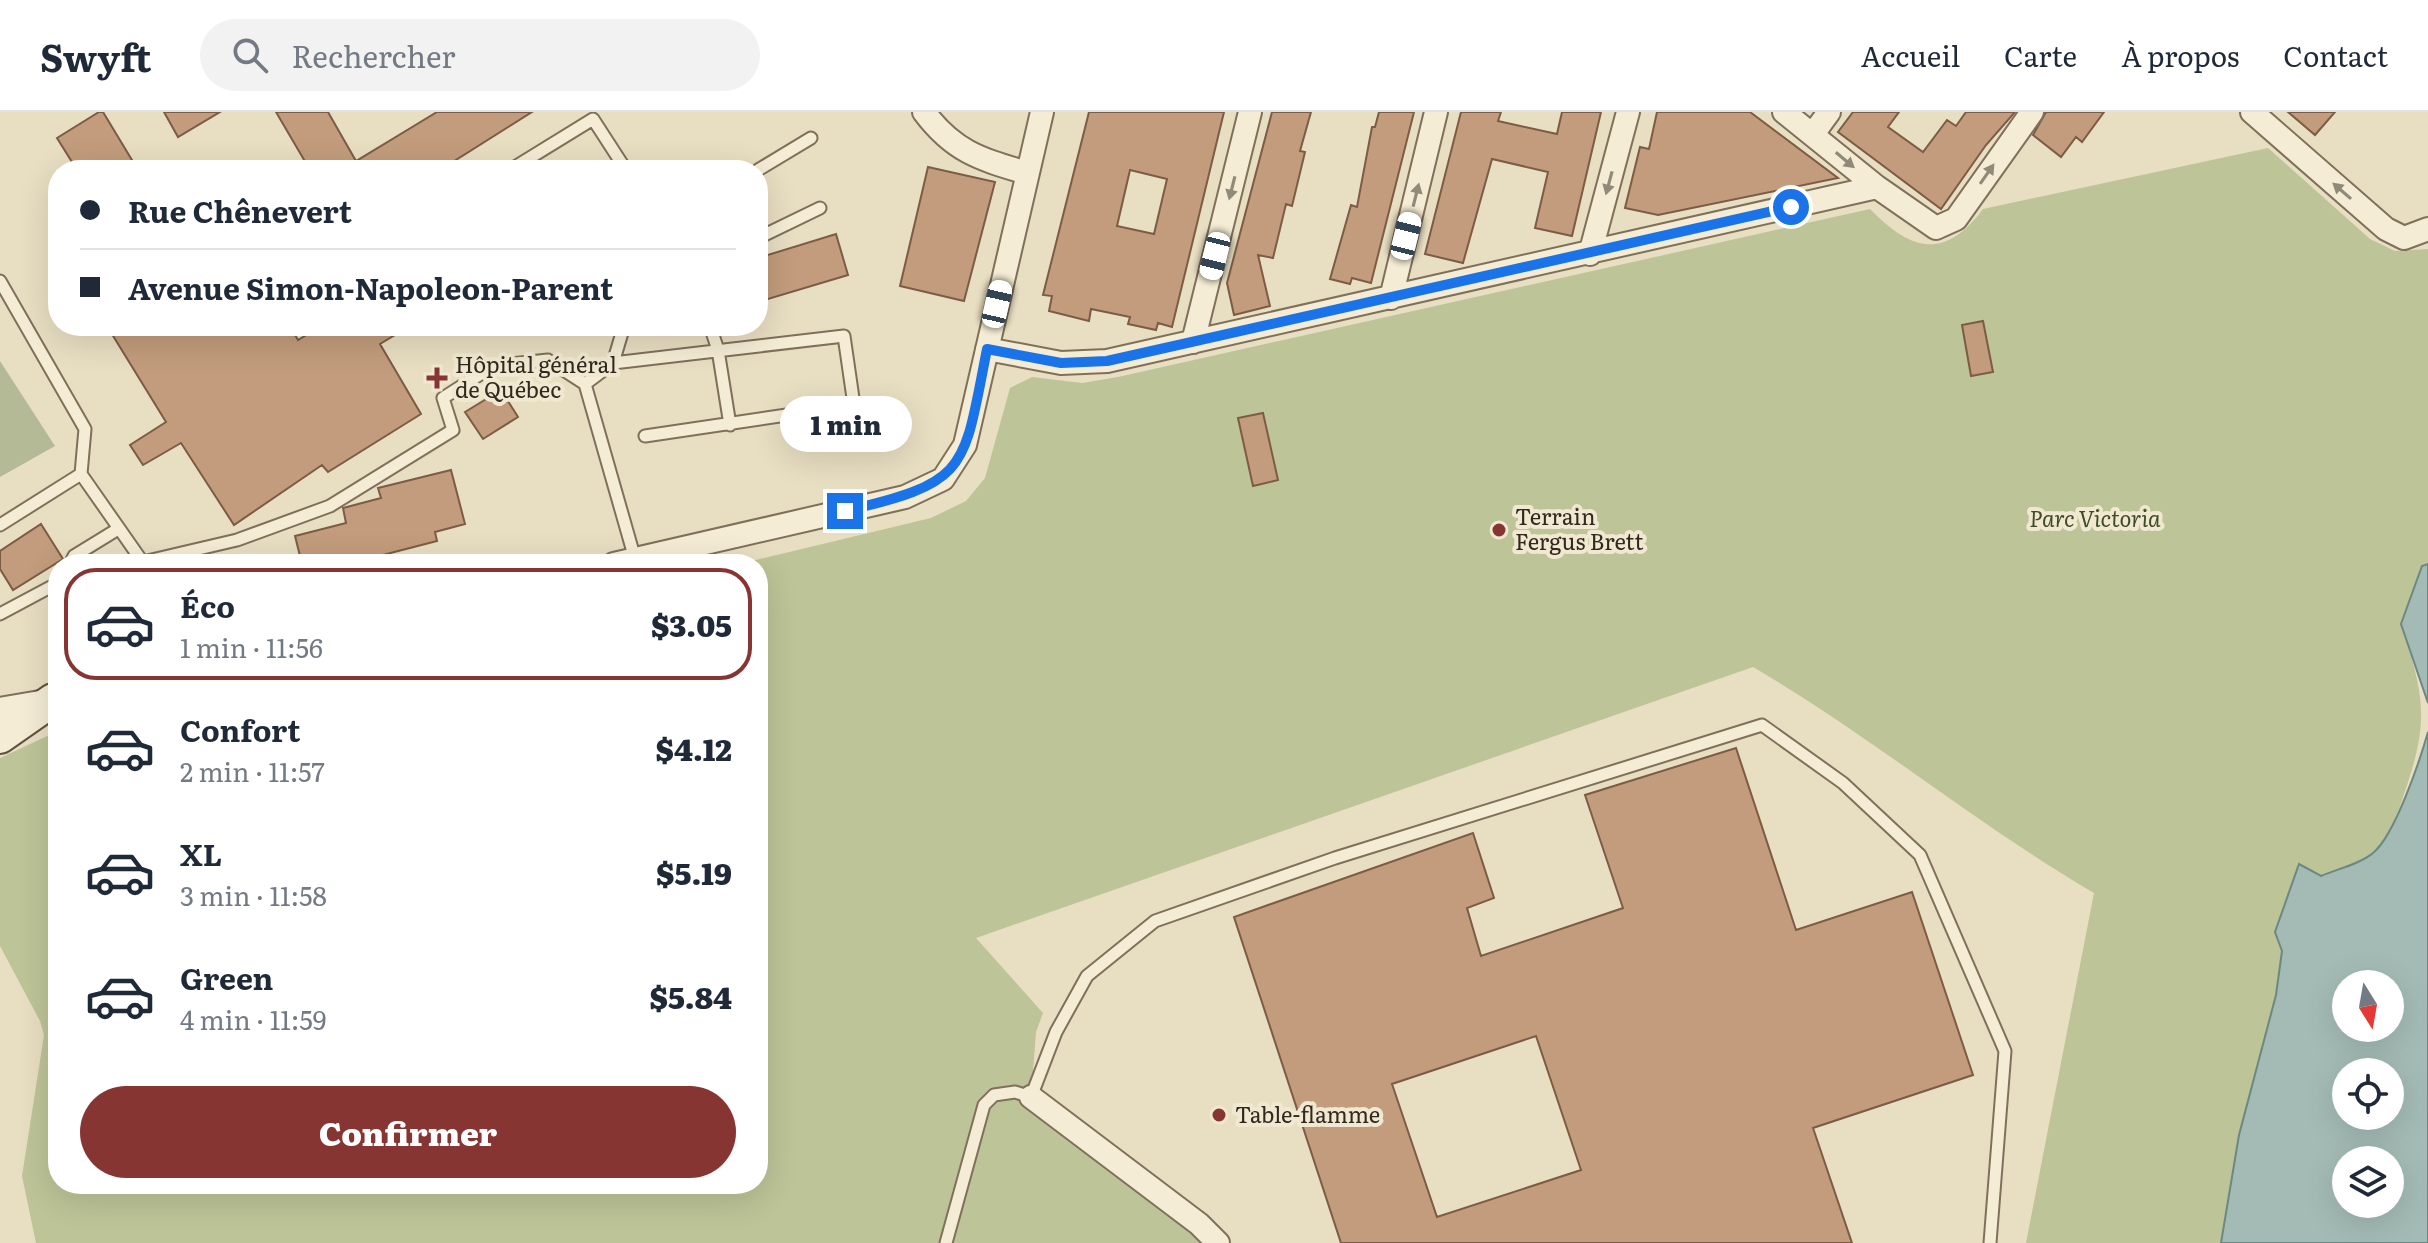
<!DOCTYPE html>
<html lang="fr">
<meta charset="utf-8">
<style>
:root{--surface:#fff;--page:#f2f2f3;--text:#1f2937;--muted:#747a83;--line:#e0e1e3;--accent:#873532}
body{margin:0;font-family:Literata,serif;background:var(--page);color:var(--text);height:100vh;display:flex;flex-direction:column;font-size:30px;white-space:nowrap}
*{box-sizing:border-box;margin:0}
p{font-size:26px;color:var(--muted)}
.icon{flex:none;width:44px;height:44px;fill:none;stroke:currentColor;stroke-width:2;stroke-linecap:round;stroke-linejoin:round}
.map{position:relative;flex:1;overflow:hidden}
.panel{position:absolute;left:48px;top:442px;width:720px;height:640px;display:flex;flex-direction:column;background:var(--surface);border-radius:32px;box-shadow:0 8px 32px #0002}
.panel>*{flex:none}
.guide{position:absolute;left:48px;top:48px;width:720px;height:176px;border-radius:32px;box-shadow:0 8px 32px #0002;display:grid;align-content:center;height:176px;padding:0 32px;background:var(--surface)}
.needle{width:52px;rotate:169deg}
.tools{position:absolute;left:2332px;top:858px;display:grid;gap:16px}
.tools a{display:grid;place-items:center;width:72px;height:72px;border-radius:50%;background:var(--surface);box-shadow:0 8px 32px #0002;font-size:40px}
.end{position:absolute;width:36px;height:36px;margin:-18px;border:10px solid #1a73e8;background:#fff;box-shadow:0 0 0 4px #fff}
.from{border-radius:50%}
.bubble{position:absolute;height:56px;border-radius:28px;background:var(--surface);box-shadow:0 8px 32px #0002;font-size:26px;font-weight:800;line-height:56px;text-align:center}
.car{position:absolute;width:24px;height:48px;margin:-24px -12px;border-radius:10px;box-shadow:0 0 6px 2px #0007;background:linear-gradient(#fff 24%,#345 0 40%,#fff 0 76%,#345 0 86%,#fff 0)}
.guide b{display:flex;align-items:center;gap:28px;height:76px;font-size:30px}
.guide b+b{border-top:2px solid var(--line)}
.guide i{width:20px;height:20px;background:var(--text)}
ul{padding:14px 0 0;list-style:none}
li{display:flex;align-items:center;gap:24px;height:112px;margin:0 16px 12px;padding:0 16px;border:4px solid transparent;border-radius:32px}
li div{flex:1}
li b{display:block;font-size:30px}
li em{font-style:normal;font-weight:800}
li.selected{border-color:var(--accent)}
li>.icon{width:72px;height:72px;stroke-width:1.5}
.action{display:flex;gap:16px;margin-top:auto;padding:16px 32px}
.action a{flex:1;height:92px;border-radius:48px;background:var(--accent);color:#fff;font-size:32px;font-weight:800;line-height:92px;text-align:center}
header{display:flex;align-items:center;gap:48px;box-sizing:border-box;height:112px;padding:0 40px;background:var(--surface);border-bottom:2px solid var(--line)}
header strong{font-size:38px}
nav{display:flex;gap:44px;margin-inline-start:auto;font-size:28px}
.search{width:560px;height:72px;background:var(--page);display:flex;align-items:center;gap:20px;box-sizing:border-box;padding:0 28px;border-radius:44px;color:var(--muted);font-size:30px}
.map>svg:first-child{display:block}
.green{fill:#bdc497}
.cemetery{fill:#b4ba96}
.water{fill:#a4bbb5;stroke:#6c8882;stroke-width:2;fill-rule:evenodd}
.building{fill:#c29c7c;stroke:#7c5c44;stroke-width:2;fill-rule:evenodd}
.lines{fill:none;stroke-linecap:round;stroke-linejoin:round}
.lane-casing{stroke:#7f705b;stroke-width:15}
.street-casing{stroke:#7f705b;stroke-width:26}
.secondary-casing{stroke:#61513f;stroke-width:36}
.lane{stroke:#f4ecd4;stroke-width:11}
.street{stroke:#f4ecd4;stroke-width:22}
.secondary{stroke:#f4ecd4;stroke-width:32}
.oneway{fill:#928a79}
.route{stroke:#1a73e8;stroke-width:10}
.poi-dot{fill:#873532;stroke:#f0e8d0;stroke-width:3}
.labels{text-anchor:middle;stroke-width:8;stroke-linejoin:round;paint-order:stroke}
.poi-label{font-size:22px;fill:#31281e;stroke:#f0e8d0;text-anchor:start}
.park-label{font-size:22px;font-style:italic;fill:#404b27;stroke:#f0e8d0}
</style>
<header>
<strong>Swyft</strong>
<div class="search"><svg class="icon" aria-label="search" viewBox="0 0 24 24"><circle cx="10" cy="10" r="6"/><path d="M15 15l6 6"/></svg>Rechercher</div>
<nav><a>Accueil</a><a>Carte</a><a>À propos</a><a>Contact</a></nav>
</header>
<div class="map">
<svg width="2428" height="1131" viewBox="0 0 2428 1131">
<rect width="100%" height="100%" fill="#e8dec2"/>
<path class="green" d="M2268 36 2370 127 2395 139 2428 137V452L2422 454 2401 512C2428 593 2428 614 2400 694 2394 708 2384 733 2372 741 2358 751 2337 757 2321 764L2298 753 2276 883 2221 1131H2026L2094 781C1976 712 1871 624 1753 555L976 826 1043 901 1036 920 1031 985 1219 1131H36L22 1064 44 923 40 909 0 834V646L58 619V1072H758V452H739L931 406 966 389 985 366 1010 276 1032 265 1082 271 1118 265 1870 97C1912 140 1945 148 1983 97Z"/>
<path class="cemetery" d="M0 249 55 334 0 365Z"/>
<path class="water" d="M2428 452V591L2401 512 2422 454Z
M2428 620V1131H2221L2239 1023 2276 883 2282 839 2275 820 2299 752 2321 764C2337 757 2360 752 2373 741 2395 723 2420 648 2428 620ZM2346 872H2390V916H2346ZM2346 960H2390V1004H2346ZM2346 1048H2390V1092H2346Z"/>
<path class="building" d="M99 0H103L138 58H77L57 26Z
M164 0H220L178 25Z
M276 0H328L356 49 437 0H532L440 58H310Z
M1089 0H1224L1172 215 1158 211 1156 218 1128 212 1130 205 1091 197 1089 209 1049 199 1052 184 1043 183ZM1130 58 1167 67 1154 122 1117 114Z
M1272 0H1311L1300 39 1305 40 1292 94 1286 92 1273 146 1258 143 1270 194 1234 203 1227 171Z
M1379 0H1414L1371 171 1352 166 1350 172 1330 167 1351 93 1357 95 1372 15H1375Z
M1461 0H1501L1498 9 1557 22 1562 0H1601L1572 124 1535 116 1548 60 1492 47 1463 151 1425 142Z
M1657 0H1750L1838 66 1658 103 1625 96 1640 35 1649 37Z
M1853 0H1899L1888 15 1923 40 1947 8 1956 14 1966 0H2015L1986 33 1941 97 1838 20Z
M2046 0H2104L2082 30 2076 25 2061 45 2033 23Z
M2288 0H2335L2315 23Z
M928 55 995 70 964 189 900 174Z
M836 122 848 163 758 190V146Z
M1983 209 1993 260 1971 264 1962 213Z
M107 214H290L298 228 321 214H410L380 232 421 302 328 360 322 353 234 413 181 331 143 353 130 333 166 310Z
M501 278 518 305 483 327 465 300Z
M1263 301 1278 368 1253 374 1238 306Z
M451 358 465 412 435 420 437 429 348 452H302L295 424 346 411 343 396 381 386 378 376Z
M41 412 63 447 13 478 0 457V439Z
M1736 636 1796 818 1912 780 1973 963 1813 1016 1852 1131H1341L1234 805 1473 721 1494 786 1467 796 1481 844 1623 796 1585 683ZM1536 924 1581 1058 1437 1105 1392 972Z"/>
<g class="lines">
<g class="lane-casing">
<path id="lane" d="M510 58 593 7 626 58
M758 58 811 26
M758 126 820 96
M0 169 85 317 81 362 144 452
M624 214 613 251 585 272 635 447
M710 214 718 238 730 313
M613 251 844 224 854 293 645 324
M0 413 81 362
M143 450 237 428 330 394 453 318 443 286 493 254 548 248 585 272
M70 452 74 444 118 417
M0 502 58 471
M946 1131 984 993 994 983 1015 980 1031 985 1056 920 1087 864 1155 809 1335 746 1762 613 1843 671 1920 743 2005 939 1990 1131"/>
</g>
<g class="street-casing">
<path id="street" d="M924 0C954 40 980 47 1027 61
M1784 0 1877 75 1936 116 1956 107 2032 0
M2252 0 2386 117 2404 126 2428 117
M1813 22 1829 0
M1590 142 1628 0
M1391 186 1436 0
M1193 230 1250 0
M987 237 1061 251 1107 249 1877 75
M614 452 905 385 943 367 965 333 1042 0
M0 597 46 589
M1031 985 1199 1112 1218 1131"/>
</g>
<g class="secondary-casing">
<path id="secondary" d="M0 625 53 588"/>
</g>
<use href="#lane" class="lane"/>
<use href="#street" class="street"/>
<use href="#secondary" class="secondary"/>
</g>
<defs><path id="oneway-solid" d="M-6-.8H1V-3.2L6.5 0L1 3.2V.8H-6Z" transform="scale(2)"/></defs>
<g class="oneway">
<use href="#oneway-solid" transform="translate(1845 48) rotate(40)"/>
<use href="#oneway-solid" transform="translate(1987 62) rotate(-55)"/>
<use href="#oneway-solid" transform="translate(1609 71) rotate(105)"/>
<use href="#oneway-solid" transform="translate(1232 76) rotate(104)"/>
<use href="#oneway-solid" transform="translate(2342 79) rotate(-139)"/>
<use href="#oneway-solid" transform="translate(1416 83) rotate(-76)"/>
</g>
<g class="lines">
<path class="route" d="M845 399C970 370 963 358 987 237L1061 251 1107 249 1791 95"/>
</g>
<g class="poi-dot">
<path d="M433 254h8v8h8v8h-8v8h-8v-8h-8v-8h8z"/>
<circle cx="1499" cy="418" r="8"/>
<circle cx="1219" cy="1003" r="8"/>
</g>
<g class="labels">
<g class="poi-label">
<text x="455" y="261">Hôpital général<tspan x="455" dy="25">de Québec</tspan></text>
<text x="1515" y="413">Terrain<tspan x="1515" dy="25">Fergus Brett</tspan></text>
<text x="1235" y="1011">Table-flamme</text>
</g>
<g class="park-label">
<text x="2095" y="415">Parc Victoria</text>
</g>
</g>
</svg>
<div class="tools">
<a><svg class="needle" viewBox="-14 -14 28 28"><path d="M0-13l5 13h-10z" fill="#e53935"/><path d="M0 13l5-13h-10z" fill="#747a83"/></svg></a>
<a><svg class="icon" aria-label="locate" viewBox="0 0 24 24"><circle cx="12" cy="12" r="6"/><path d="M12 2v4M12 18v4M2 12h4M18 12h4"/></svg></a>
<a><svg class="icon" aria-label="layers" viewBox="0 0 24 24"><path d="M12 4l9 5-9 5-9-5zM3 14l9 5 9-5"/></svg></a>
</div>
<i class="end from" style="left:1791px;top:95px"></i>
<i class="end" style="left:845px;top:399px"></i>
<div class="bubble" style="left:780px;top:284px;width:132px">1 min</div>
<i class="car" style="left:1406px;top:124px;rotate:14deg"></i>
<i class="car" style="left:1215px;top:144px;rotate:194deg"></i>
<i class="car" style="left:997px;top:192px;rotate:13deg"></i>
<div class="guide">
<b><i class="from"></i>Rue Chênevert</b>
<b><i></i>Avenue Simon-Napoleon-Parent</b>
</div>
<section class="panel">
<ul>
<li class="selected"><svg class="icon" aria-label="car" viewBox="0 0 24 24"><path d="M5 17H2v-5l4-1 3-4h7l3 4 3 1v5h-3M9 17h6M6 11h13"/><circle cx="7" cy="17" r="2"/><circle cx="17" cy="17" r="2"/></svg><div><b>Éco</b><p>1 min · 11:56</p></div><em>$3.05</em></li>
<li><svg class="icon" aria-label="car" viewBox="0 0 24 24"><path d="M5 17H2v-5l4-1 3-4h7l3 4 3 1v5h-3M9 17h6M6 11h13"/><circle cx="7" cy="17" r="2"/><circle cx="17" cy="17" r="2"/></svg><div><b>Confort</b><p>2 min · 11:57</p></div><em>$4.12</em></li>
<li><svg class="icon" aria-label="car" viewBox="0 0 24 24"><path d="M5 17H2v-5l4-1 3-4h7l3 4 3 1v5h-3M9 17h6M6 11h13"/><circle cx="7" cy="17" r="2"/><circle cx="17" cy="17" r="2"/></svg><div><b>XL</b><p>3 min · 11:58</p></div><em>$5.19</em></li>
<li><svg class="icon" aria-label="car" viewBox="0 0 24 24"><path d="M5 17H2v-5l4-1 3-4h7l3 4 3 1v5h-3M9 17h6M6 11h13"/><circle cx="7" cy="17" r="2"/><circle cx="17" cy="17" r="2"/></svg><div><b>Green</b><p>4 min · 11:59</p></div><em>$5.84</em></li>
</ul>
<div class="action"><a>Confirmer</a></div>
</section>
</div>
